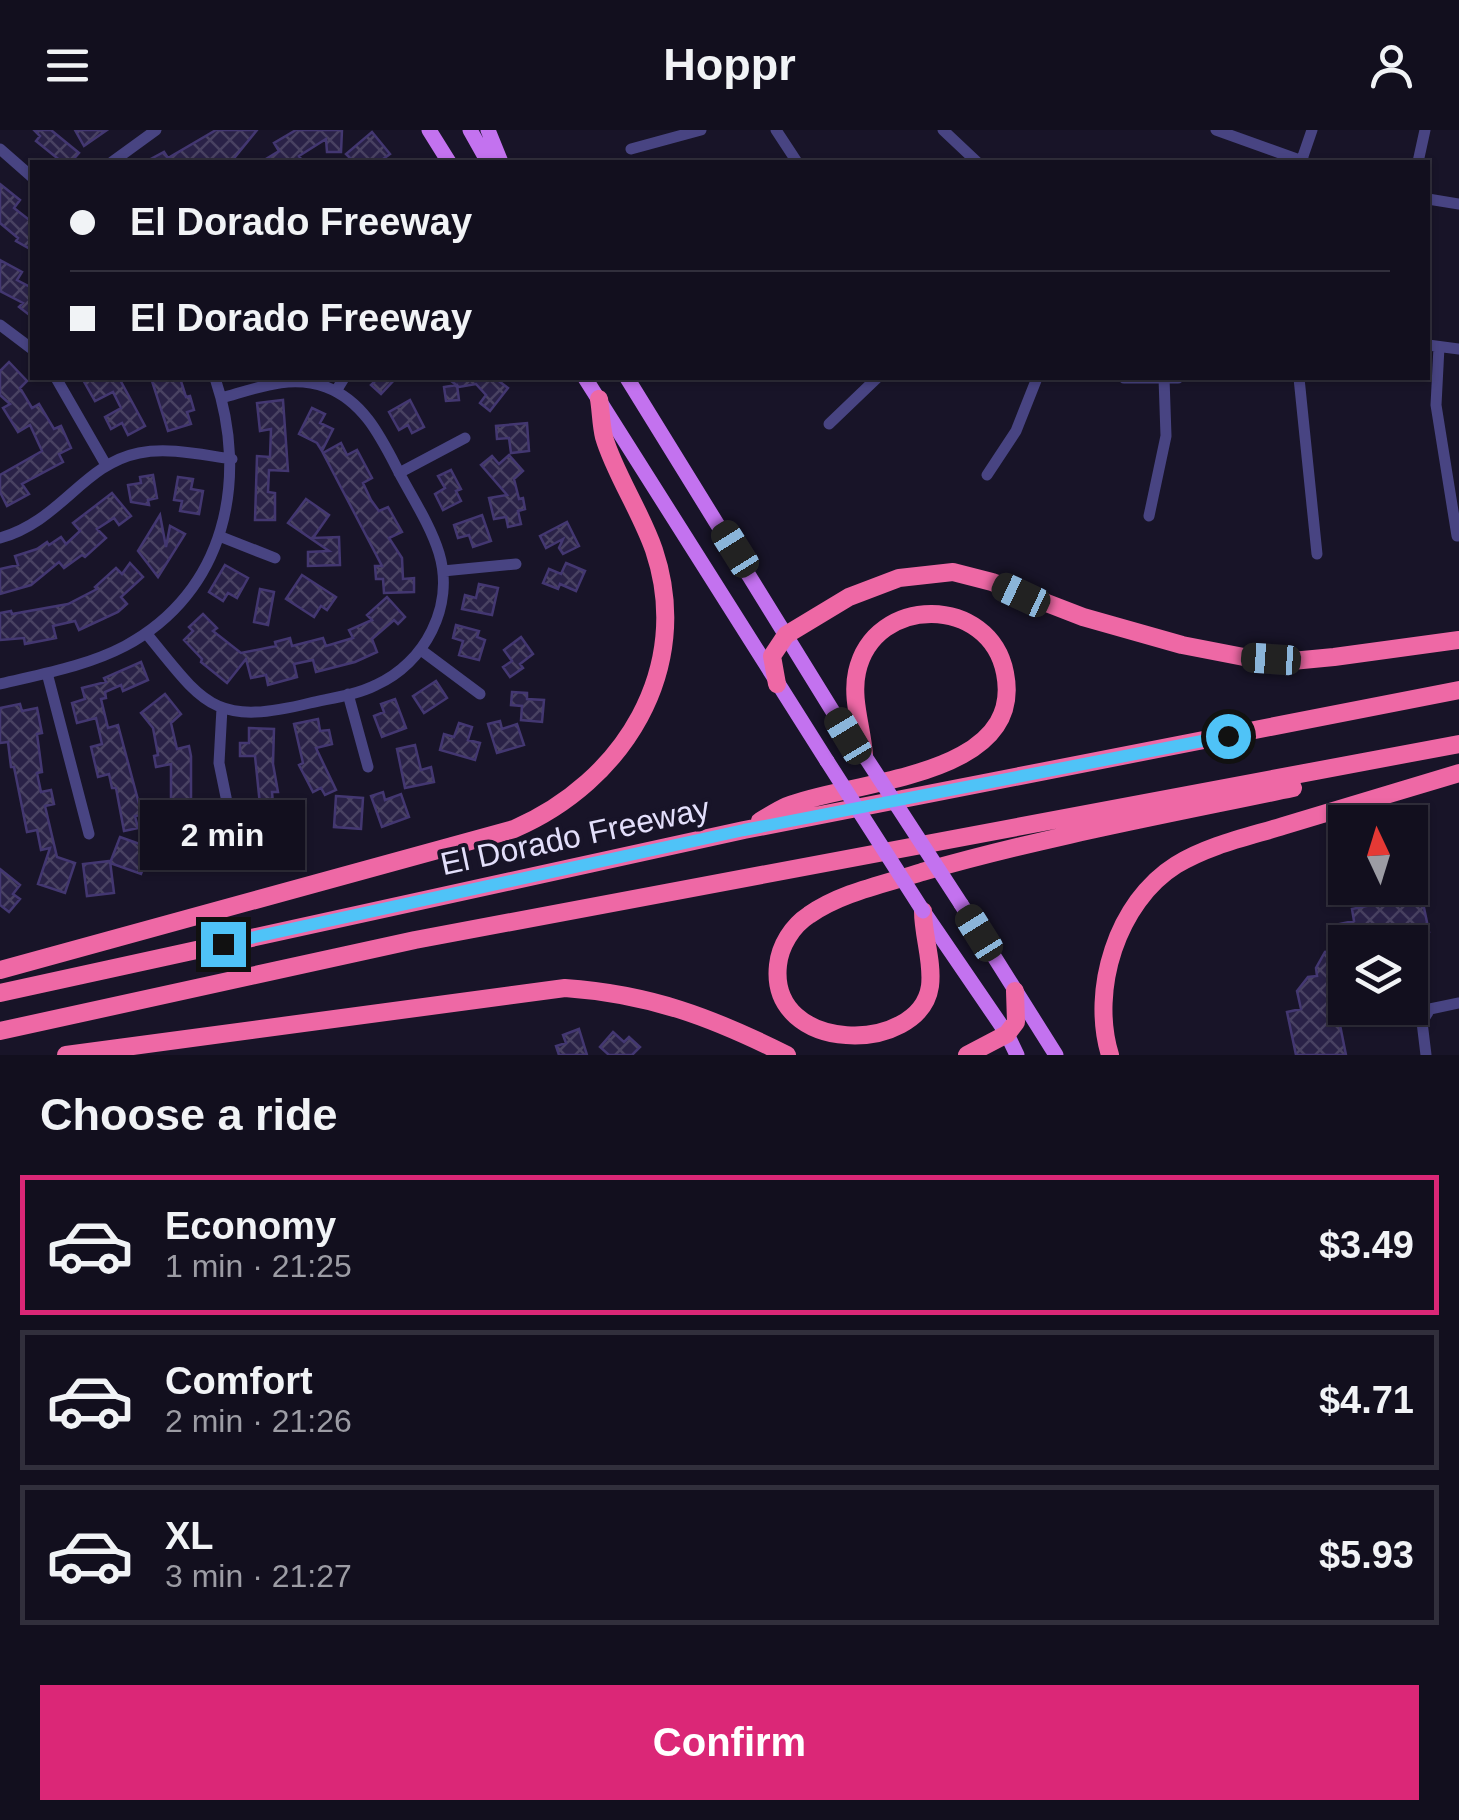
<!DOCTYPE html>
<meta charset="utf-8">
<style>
:root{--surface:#120f1e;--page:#1b1827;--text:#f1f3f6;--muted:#9c9ca4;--line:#312f3c;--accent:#db2777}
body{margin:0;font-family:Helvetica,sans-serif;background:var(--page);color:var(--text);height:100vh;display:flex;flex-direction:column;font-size:38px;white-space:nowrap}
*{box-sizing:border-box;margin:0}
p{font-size:32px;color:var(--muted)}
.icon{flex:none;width:55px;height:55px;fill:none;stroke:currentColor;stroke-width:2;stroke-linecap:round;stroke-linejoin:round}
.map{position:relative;height:925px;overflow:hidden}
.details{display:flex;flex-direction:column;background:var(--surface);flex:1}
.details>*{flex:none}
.guide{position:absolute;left:30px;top:30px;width:1400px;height:220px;border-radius:0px;box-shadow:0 2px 8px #0004,0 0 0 2px var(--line);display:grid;align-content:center;height:220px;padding:0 40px;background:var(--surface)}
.needle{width:65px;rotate:356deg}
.tools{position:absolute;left:1328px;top:675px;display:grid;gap:20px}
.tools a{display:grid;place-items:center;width:100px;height:100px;border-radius:0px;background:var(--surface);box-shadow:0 2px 8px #0004,0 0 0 2px var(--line);font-size:50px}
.end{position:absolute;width:45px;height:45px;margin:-22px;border:12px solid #4fc3f7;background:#111;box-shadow:0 0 0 5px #111}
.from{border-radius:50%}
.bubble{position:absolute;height:70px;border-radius:0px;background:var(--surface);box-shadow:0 2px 8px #0004,0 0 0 2px var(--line);font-size:32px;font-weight:600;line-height:70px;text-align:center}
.car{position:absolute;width:30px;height:60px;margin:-30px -15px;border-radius:12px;box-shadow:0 0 8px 2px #0007;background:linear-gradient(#222 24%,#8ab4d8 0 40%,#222 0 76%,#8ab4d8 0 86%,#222 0)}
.guide b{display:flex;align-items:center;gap:35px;height:95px;font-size:38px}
.guide b+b{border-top:2px solid var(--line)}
.guide i{width:25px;height:25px;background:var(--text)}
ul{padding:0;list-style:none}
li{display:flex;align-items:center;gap:30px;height:140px;margin:0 20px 15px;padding:0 20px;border:5px solid var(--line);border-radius:0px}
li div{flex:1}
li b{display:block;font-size:38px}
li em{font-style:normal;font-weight:600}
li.selected{border-color:var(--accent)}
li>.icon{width:90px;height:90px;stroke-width:1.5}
h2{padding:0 40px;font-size:45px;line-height:120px}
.button{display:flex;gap:20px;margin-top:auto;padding:20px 40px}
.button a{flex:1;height:115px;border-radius:0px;background:var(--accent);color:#fff;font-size:40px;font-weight:600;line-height:115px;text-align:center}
header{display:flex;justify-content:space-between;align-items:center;height:130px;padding:0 40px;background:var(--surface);font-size:45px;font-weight:600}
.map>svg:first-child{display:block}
.building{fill:url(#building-cross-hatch);stroke:#433771;stroke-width:2.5}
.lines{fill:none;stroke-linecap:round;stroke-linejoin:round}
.minor{stroke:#484482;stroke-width:11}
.major{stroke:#c372ef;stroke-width:15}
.highway{stroke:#ee68a5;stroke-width:18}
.major-bridge{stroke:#c372ef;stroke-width:15}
.route{stroke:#4fc3f7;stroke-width:12}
.labels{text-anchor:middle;stroke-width:8;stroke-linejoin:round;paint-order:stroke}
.street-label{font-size:32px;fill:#e3dffb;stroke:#181428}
</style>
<header><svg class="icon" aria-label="menu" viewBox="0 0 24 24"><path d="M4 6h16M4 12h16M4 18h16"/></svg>Hoppr<svg class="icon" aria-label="person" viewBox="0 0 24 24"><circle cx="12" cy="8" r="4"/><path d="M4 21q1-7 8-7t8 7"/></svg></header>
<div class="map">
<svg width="1459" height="925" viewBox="0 0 1459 925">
<defs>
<pattern id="building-cross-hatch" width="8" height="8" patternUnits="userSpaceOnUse" patternTransform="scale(2.5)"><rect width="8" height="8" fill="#2a2247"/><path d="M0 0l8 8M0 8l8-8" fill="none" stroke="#494262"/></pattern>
</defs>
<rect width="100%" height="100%" fill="#181428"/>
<path class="building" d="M34 0H51L79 23 71 32H62L36 11 40 6Z
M75 0H107L84 16Z
M216 0H257L231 32H145L164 22 168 28Z
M296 0H342L341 22H327L326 9 299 26 303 32H261L279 21 274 13Z
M372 2 390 24 379 32H354L346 24Z
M0 54 20 70 14 78 32 92V120L16 111 18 108 0 93Z
M0 130 22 142 17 150 32 158V187L19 177 23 173 0 161Z
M9 232 27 251 20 258 32 278 39 274 54 299 61 296 71 318 59 324 63 332 22 354 29 364 7 376 0 362V345L42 321 30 295 18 302 3 278 10 274 0 265V241Z
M82 248H119L145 296 128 305 122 293 111 299 105 287 121 278 113 262 95 271Z
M151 248H180L186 267 190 266 194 280 187 282 191 294 168 301Z
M378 248H396L381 264 371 255Z
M447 248H495L508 258 490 281 480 273 486 265 476 254 459 257Z
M457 255 459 270 446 271 444 257Z
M283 270 288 341 269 340 268 362 275 363V390H255L257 326 270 327 271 299 260 301 257 273Z
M410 270 424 297 412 303 408 295 399 300 389 282Z
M312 278 325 284 320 293 333 299 322 321 317 313 299 304Z
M527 293 529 321 511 323 509 308 497 309 496 296Z
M341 313 347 325 357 320 372 348 363 353 371 370 379 381 388 377 397 393 402 402 389 408 402 428 403 449 414 448V462L384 463 383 449H376L375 436H382L323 323Z
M509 325 523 341 514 349 519 369 523 368 525 379 518 381 521 394 508 397 506 387 494 389 489 368 507 365 481 335 492 326 499 334Z
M451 340 461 359 456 361 461 371 443 380 435 364 445 358 438 346Z
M153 345 157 368 148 370 149 375 131 372 128 355 141 353 140 347Z
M178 347 193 349 191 359 203 361 199 384 180 381 182 371 174 370Z
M112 363 131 386 119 395 114 388 97 399 106 408 85 427 82 425 64 438 59 432 31 455 0 464V439L18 435 15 426 37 419 47 412 49 415 61 407 66 414 80 401 73 393Z
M306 369 329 385 313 408 339 407 340 435 308 436V422L329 421 288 393Z
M160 385 166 417 170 396 185 404 158 447 138 421Z
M482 385 491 411 473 417 469 405 458 408 454 395Z
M567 392 579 416 563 424 559 418 563 409 546 418 540 406Z
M130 433 143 447 121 467 127 474 118 482 79 500 75 491 53 496 56 508 25 514 24 508 0 510V483L11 481 12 484 68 474 97 459 95 457 116 438 122 444Z
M566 433 585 441 576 461 560 454 558 459 543 453 549 439 561 444Z
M225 435 248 448 237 468 228 463 223 471 209 462Z
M302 445 336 467 327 480 321 476 314 487 286 469Z
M479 454 498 458 492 485 462 479 465 465 476 468Z
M260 459 274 462 268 495 254 492Z
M387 467 405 487 398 494 394 490 372 509 377 522 355 532 316 542 313 530 294 534 297 547 268 555 266 545 251 548 246 529 227 553 201 532 202 529 184 510 193 501 189 497 203 484 217 498 213 501 241 523 276 516 275 512 290 508 292 516 323 508 326 516 353 508 349 500 372 490 367 485Z
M456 495 479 501 477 507 485 510 479 530 459 525 463 511 453 508Z
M521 507 533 524 520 534 523 538 510 547 503 537 512 531 504 520Z
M141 532 148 550 123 561 121 555 105 562 106 568 101 569 108 598 118 595 142 685 135 686 138 698 124 701 116 658H112L109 644 98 647 91 617 102 614 96 588 77 593 72 573 85 569 82 558 106 552 104 548Z
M436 551 447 568 424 583 413 566Z
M512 562 527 563V569L544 570 542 592 521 590 522 576 511 575Z
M165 564 181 584 171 593 177 619 189 616 191 626V686L213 704 239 703 240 734 223 735V725H213V704L194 728 163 703 183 678H171V634L156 637 154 626 158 625 153 598 141 583Z
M395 569 406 598 382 607 374 586 384 582 381 574Z
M20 574 22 581 37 578 42 603 37 604 42 642 37 643 41 662 51 660 54 674 45 676 57 727 75 733 65 763 38 754 50 718 41 720 37 700 27 702 14 637H11L8 612 0 613V578Z
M318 589 320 601 329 600 332 614 316 618 336 660 325 665 321 658 313 662 299 635 303 633 294 594Z
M500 591 502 599 517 594 524 615 497 623 488 594Z
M459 593 472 597 468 610 480 613 475 630 440 620 444 604 454 607Z
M249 598 274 599 273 634 278 662H272L273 673 260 675 255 626H240V613H249Z
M415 615 421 640 431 637 434 652 405 658 397 619Z
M383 662 385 670 401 664 409 687 382 697 371 666Z
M336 666 363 668 361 699 334 697Z
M255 684 282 700 268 724 241 708Z
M120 707 151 718 141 744 110 733Z
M110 731 114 763 87 766 83 734Z
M0 739 20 755 13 764 20 769 9 782 0 775Z
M1411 758 1413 765 1421 763 1429 802 1416 805 1408 812H1345V866L1337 880 1346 925H1296L1287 882 1301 879 1297 861 1308 847 1317 846 1316 838 1325 822 1332 821 1330 811 1339 794 1354 791 1352 779 1381 773 1379 764Z
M579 899 587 925H559L556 916 566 913 563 905Z
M613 902 624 912 629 907 640 917 632 925H609L600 917Z"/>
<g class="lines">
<path class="minor" d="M776 0 797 32
M943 0 977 32
M1216 0 1305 32
M0 19 32 47
M631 19 701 0
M112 32 156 0
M1301 32 1312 0
M1418 32 1425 0
M1428 69 1459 74
M0 195 32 219
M1428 215 1459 219
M1439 217 1436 275 1457 406
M56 248 106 335
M1124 248H1178
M1299 248 1317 424
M336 261 344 248
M829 294 877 248
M399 343 465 308
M987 345 1016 301 1037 248
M1149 386 1166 306 1164 248
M219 406 275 428
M0 408C61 391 83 334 139 323 169 317 202 325 232 329
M443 441 516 434
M146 503C204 574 213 597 310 573 332 568 356 565 376 555 425 533 455 476 439 423 431 397 415 372 402 348 383 312 366 272 326 257 290 244 257 258 222 268
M421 520 480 564
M47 543 89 704
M0 554C42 544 87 536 125 516 226 462 249 349 215 248
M348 564 368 637
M222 578 219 633 227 672
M1426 925 1422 892 1430 879 1459 873"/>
<path class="major" d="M429 0 449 32
M470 0 488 32
M488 0 501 32
M585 248 827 631
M627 248 848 606 864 625
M961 774 1056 925
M923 781 1007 904 1017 925"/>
<path class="highway" d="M777 554 772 526 786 505 849 467 899 448 953 442 992 452 1083 487 1182 515 1249 528 1292 531 1334 527 1459 510
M760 691C769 686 778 680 787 676 851 650 1026 649 1005 543 990 465 874 464 857 542 851 569 862 597 864 625
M923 781C923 806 933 831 930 856 920 925 768 925 778 835 780 816 792 796 809 785 842 762 885 754 922 742 1044 707 1169 684 1293 658
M0 840 514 699C623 652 694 539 654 420 641 382 614 342 604 307 601 295 601 281 599 269
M0 863 744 700 1459 560
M0 901 415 810 1459 614
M66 925 565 858C650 864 711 887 787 925
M967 925 1007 904 1016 892 1015 861
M1110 925C1090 860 1117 772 1176 735 1209 715 1247 707 1283 696 1342 678 1400 661 1459 643"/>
<path class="major-bridge" d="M864 625 961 774
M827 631 923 781"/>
</g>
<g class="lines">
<path class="route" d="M223 814 744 700 1228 606"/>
</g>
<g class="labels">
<g class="street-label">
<text transform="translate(575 706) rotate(-12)" y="11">El Dorado Freeway</text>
</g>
</g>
</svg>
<div class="tools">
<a><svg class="needle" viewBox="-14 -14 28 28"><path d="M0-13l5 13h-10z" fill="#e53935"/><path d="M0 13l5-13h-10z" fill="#9c9ca4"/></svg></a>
<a><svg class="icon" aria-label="layers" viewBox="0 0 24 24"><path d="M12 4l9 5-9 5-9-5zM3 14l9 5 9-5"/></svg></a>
</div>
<i class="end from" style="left:1228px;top:606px"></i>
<i class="end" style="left:223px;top:814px"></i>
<div class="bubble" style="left:140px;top:670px;width:165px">2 min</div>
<i class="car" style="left:735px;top:419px;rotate:328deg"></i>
<i class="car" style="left:1021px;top:465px;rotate:295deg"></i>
<i class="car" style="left:1271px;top:529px;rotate:274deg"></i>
<i class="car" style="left:848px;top:606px;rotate:329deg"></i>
<i class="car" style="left:979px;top:803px;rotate:328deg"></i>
<div class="guide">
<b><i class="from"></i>El Dorado Freeway</b>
<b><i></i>El Dorado Freeway</b>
</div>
</div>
<section class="details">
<h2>Choose a ride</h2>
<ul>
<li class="selected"><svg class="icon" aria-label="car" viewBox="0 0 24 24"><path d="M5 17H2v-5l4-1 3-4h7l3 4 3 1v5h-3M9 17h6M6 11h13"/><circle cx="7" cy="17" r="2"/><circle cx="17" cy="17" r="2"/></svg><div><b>Economy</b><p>1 min · 21:25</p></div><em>$3.49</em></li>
<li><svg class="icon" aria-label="car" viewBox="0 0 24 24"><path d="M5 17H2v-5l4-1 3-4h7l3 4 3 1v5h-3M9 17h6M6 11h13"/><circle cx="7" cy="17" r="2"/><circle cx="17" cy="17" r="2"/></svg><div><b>Comfort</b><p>2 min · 21:26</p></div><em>$4.71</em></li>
<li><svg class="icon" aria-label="car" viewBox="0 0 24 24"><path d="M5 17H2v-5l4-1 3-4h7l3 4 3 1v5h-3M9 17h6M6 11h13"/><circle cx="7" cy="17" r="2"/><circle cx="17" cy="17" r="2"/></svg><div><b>XL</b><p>3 min · 21:27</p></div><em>$5.93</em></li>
</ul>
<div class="button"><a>Confirm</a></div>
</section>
